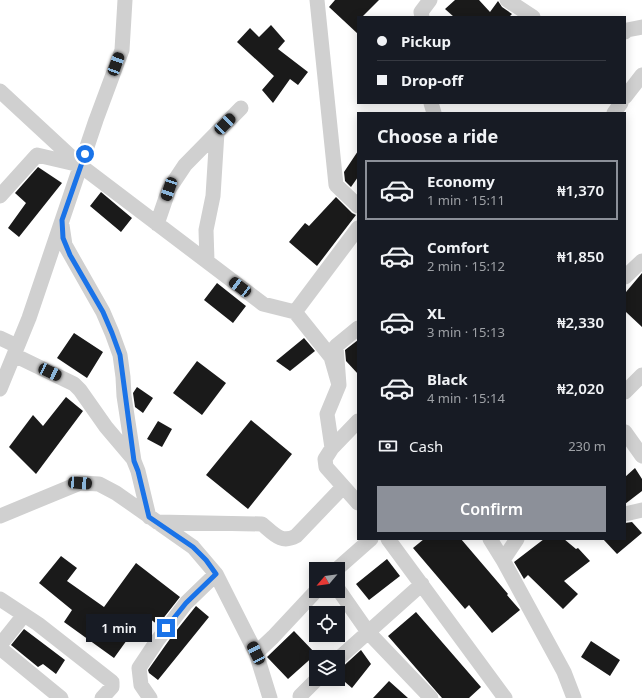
<!DOCTYPE html>
<meta charset="utf-8">
<style>
:root{--surface:#171b24;--page:#242831;--text:#f1f3f6;--muted:#9ea1a6;--line:#363941;--accent:#8c9099}
body{margin:0;font-family:"Noto Sans",sans-serif;background:var(--page);color:var(--text);height:100vh;display:flex;flex-direction:column;font-size:15px;white-space:nowrap}
*{box-sizing:border-box;margin:0}
p{font-size:13px;color:var(--muted)}
.icon{flex:none;width:22px;height:22px;fill:none;stroke:currentColor;stroke-width:2;stroke-linecap:round;stroke-linejoin:round}
.map{position:relative;flex:1;overflow:hidden}
.drawer{position:absolute;left:357px;top:112px;width:269px;height:428px;display:flex;flex-direction:column;background:var(--surface);border-radius:0px;box-shadow:0 2px 10px #0003}
.drawer>*{flex:none}
.hud{position:absolute;left:357px;top:16px;width:269px;height:88px;border-radius:0px;box-shadow:0 2px 10px #0003;display:grid;align-content:center;height:88px;padding:0 20px;background:var(--surface)}
.needle{width:26px;rotate:241deg}
.tools{position:absolute;left:309px;top:562px;display:grid;gap:8px}
.tools a{display:grid;place-items:center;width:36px;height:36px;border-radius:0px;background:var(--surface);box-shadow:0 2px 10px #0003;font-size:20px}
.end{position:absolute;width:18px;height:18px;margin:-9px;border:5px solid #1a73e8;background:#fff;box-shadow:0 0 0 2px #fff}
.from{border-radius:50%}
.bubble{position:absolute;height:28px;border-radius:0px;background:var(--surface);box-shadow:0 2px 10px #0003;font-size:13px;font-weight:600;line-height:28px;text-align:center}
.car{position:absolute;width:12px;height:24px;margin:-12px -6px;border-radius:5px;box-shadow:0 0 3px 1px #0007;background:linear-gradient(#222 24%,#8ab4d8 0 40%,#222 0 76%,#8ab4d8 0 86%,#222 0)}
.hud b{display:flex;align-items:center;gap:14px;height:38px;font-size:15px}
.hud b+b{border-top:1px solid var(--line)}
.hud i{width:10px;height:10px;background:var(--text)}
ul{padding:0;list-style:none}
li{display:flex;align-items:center;gap:12px;height:60px;margin:0 8px 6px;padding:0 12px;border:2px solid transparent;border-radius:0px}
li div{flex:1}
li b{display:block;font-size:15px}
li em{font-style:normal;font-weight:600}
li.current{border-color:var(--accent)}
li>.icon{width:36px;height:36px;stroke-width:1.5}
h2{padding:0 20px;font-size:18px;line-height:48px}
.pay{display:flex;align-items:center;gap:10px;height:44px;padding:0 20px;font-size:15px}
.pay p{margin-inline-start:auto}
.button{display:flex;gap:8px;margin-top:auto;padding:8px 20px}
.button a{flex:1;height:46px;border-radius:0px;background:var(--accent);color:#fff;font-size:16px;font-weight:600;line-height:46px;text-align:center}
.map>svg:first-child{display:block}
.building{fill:#1a1a1a}
.lines{fill:none;stroke-linecap:round;stroke-linejoin:round}
.minor{stroke:#d0d0d0;stroke-width:15}
.route{stroke:#1a73e8;stroke-width:5}
</style>
<div class="map">
<svg width="642" height="698" viewBox="0 0 642 698">
<rect width="100%" height="100%" fill="#fff"/>
<path class="building" d="M335 0H379L362 17H358V34L329 7Z
M455 0H479L490 12 498 1 502 7 512 14 509 17H454L445 9Z
M271 25 285 41 278 49 308 72 298 85 290 79 273 103 262 90 274 76 237 42 250 28 259 37Z
M358 151V177L351 187 345 181 344 172Z
M38 167 62 183 19 237 8 228 26 203 15 193Z
M101 192 132 218 121 232 90 206Z
M336 197 352 213 356 215 317 266 289 242 305 223 309 226Z
M642 273V327L626 312V292Z
M217 283 246 306 233 323 204 300Z
M74 333 103 352 87 378 57 358Z
M304 338 315 351 290 371 276 361Z
M358 340V374L346 361 345 350Z
M197 361 226 383 202 415 173 393Z
M137 387 153 398 143 413 135 407 133 393Z
M66 397 83 411 36 474 9 447 33 415 43 426Z
M251 420 292 454 248 509 206 475Z
M158 421 172 429 162 447 147 439Z
M635 468 642 479V491L625 504V477Z
M632 522 642 533 617 554 603 539H625V523Z
M424 539H461L508 594 507 595 520 610 492 633 469 605 465 609 413 548Z
M544 539H564L576 549 578 548 590 561 564 581 578 594 563 609 528 575 524 579 514 562Z
M61 556 77 568 67 581 104 607 136 563 180 597 158 625 145 615 114 658 64 622 72 610 39 583Z
M387 559 400 576 369 600 356 584Z
M196 606 209 617 158 680 149 673 148 670 172 636Z
M416 612 481 687 469 698H442L388 636Z
M24 629 65 660 56 674 43 664 38 667 11 645Z
M294 631 316 654 288 679 267 657Z
M591 641 620 660 610 676 581 657Z
M361 650 371 664 352 688 338 676V671Z
M389 681 408 698H373Z"/>
<g class="lines">
<path class="minor" d="M317 0 336 185 358 206
M507 0 533 17
M422 17 421 12 430 0
M625 32 627 30 642 27
M0 91 81 166 263 304 295 312
M625 97 642 75
M431 103 434 113
M614 113 621 103
M0 196 37 155 80 165
M157 224 169 189 185 165 241 108
M62 225 65 245 103 312 112 333 120 355 123 377 124 396 134 461 138 471 149 517
M207 261 206 230 213 196 217 132
M625 277 642 261
M0 338 17 346
M14 355 74 384 80 390 106 427 134 460
M339 385 331 357 295 312 358 228
M0 389 29 318 96 120 122 50 125 0
M625 392 642 375
M358 421 332 448 325 459 326 467 358 503
M625 432 642 456
M332 448 327 414 339 385 336 346 358 328
M625 514 642 510
M0 516 80 483 99 484 116 493 193 547 216 574 256 653 270 698
M157 522 262 524C274 534 281 544 296 536L343 487
M388 539 505 698
M490 539 503 560 564 672 574 698
M503 560 517 539
M337 569 371 539
M338 589 368 632 431 698
M0 599 38 624 112 682V687L102 698
M0 645 24 615
M0 648 61 698
M256 653 273 637 316 591
M338 659 422 584
M300 696 317 679
M150 698 141 685 139 668 157 641 186 603 216 574"/>
</g>
<g class="lines">
<path class="route" d="M85 154 62 220 63 238 70 255 103 312 112 333 120 355 134 461 138 471 149 517 193 547 206 560 216 574 186 603 166 628"/>
</g>
</svg>
<div class="tools">
<a><svg class="needle" viewBox="-14 -14 28 28"><path d="M0-13l5 13h-10z" fill="#e53935"/><path d="M0 13l5-13h-10z" fill="#9ea1a6"/></svg></a>
<a><svg class="icon" aria-label="locate" viewBox="0 0 24 24"><circle cx="12" cy="12" r="6"/><path d="M12 2v4M12 18v4M2 12h4M18 12h4"/></svg></a>
<a><svg class="icon" aria-label="layers" viewBox="0 0 24 24"><path d="M12 4l9 5-9 5-9-5zM3 14l9 5 9-5"/></svg></a>
</div>
<i class="end from" style="left:85px;top:154px"></i>
<i class="end" style="left:166px;top:628px"></i>
<div class="bubble" style="left:86px;top:614px;width:66px">1 min</div>
<i class="car" style="left:116px;top:64px;rotate:20deg"></i>
<i class="car" style="left:225px;top:124px;rotate:45deg"></i>
<i class="car" style="left:169px;top:189px;rotate:199deg"></i>
<i class="car" style="left:240px;top:287px;rotate:307deg"></i>
<i class="car" style="left:50px;top:372px;rotate:115deg"></i>
<i class="car" style="left:80px;top:483px;rotate:94deg"></i>
<i class="car" style="left:256px;top:653px;rotate:334deg"></i>
<div class="hud">
<b><i class="from"></i>Pickup</b>
<b><i></i>Drop-off</b>
</div>
<section class="drawer">
<h2>Choose a ride</h2>
<ul>
<li class="current"><svg class="icon" aria-label="car" viewBox="0 0 24 24"><path d="M5 17H2v-5l4-1 3-4h7l3 4 3 1v5h-3M9 17h6M6 11h13"/><circle cx="7" cy="17" r="2"/><circle cx="17" cy="17" r="2"/></svg><div><b>Economy</b><p>1 min · 15:11</p></div><em>₦1,370</em></li>
<li><svg class="icon" aria-label="car" viewBox="0 0 24 24"><path d="M5 17H2v-5l4-1 3-4h7l3 4 3 1v5h-3M9 17h6M6 11h13"/><circle cx="7" cy="17" r="2"/><circle cx="17" cy="17" r="2"/></svg><div><b>Comfort</b><p>2 min · 15:12</p></div><em>₦1,850</em></li>
<li><svg class="icon" aria-label="car" viewBox="0 0 24 24"><path d="M5 17H2v-5l4-1 3-4h7l3 4 3 1v5h-3M9 17h6M6 11h13"/><circle cx="7" cy="17" r="2"/><circle cx="17" cy="17" r="2"/></svg><div><b>XL</b><p>3 min · 15:13</p></div><em>₦2,330</em></li>
<li><svg class="icon" aria-label="car" viewBox="0 0 24 24"><path d="M5 17H2v-5l4-1 3-4h7l3 4 3 1v5h-3M9 17h6M6 11h13"/><circle cx="7" cy="17" r="2"/><circle cx="17" cy="17" r="2"/></svg><div><b>Black</b><p>4 min · 15:14</p></div><em>₦2,020</em></li>
</ul>
<div class="pay"><svg class="icon" aria-label="cash" viewBox="0 0 24 24"><path d="M3 7h18v10H3z"/><circle cx="12" cy="12" r="2"/></svg>Cash<p>230 m</p></div>
<div class="button"><a>Confirm</a></div>
</section>
</div>
